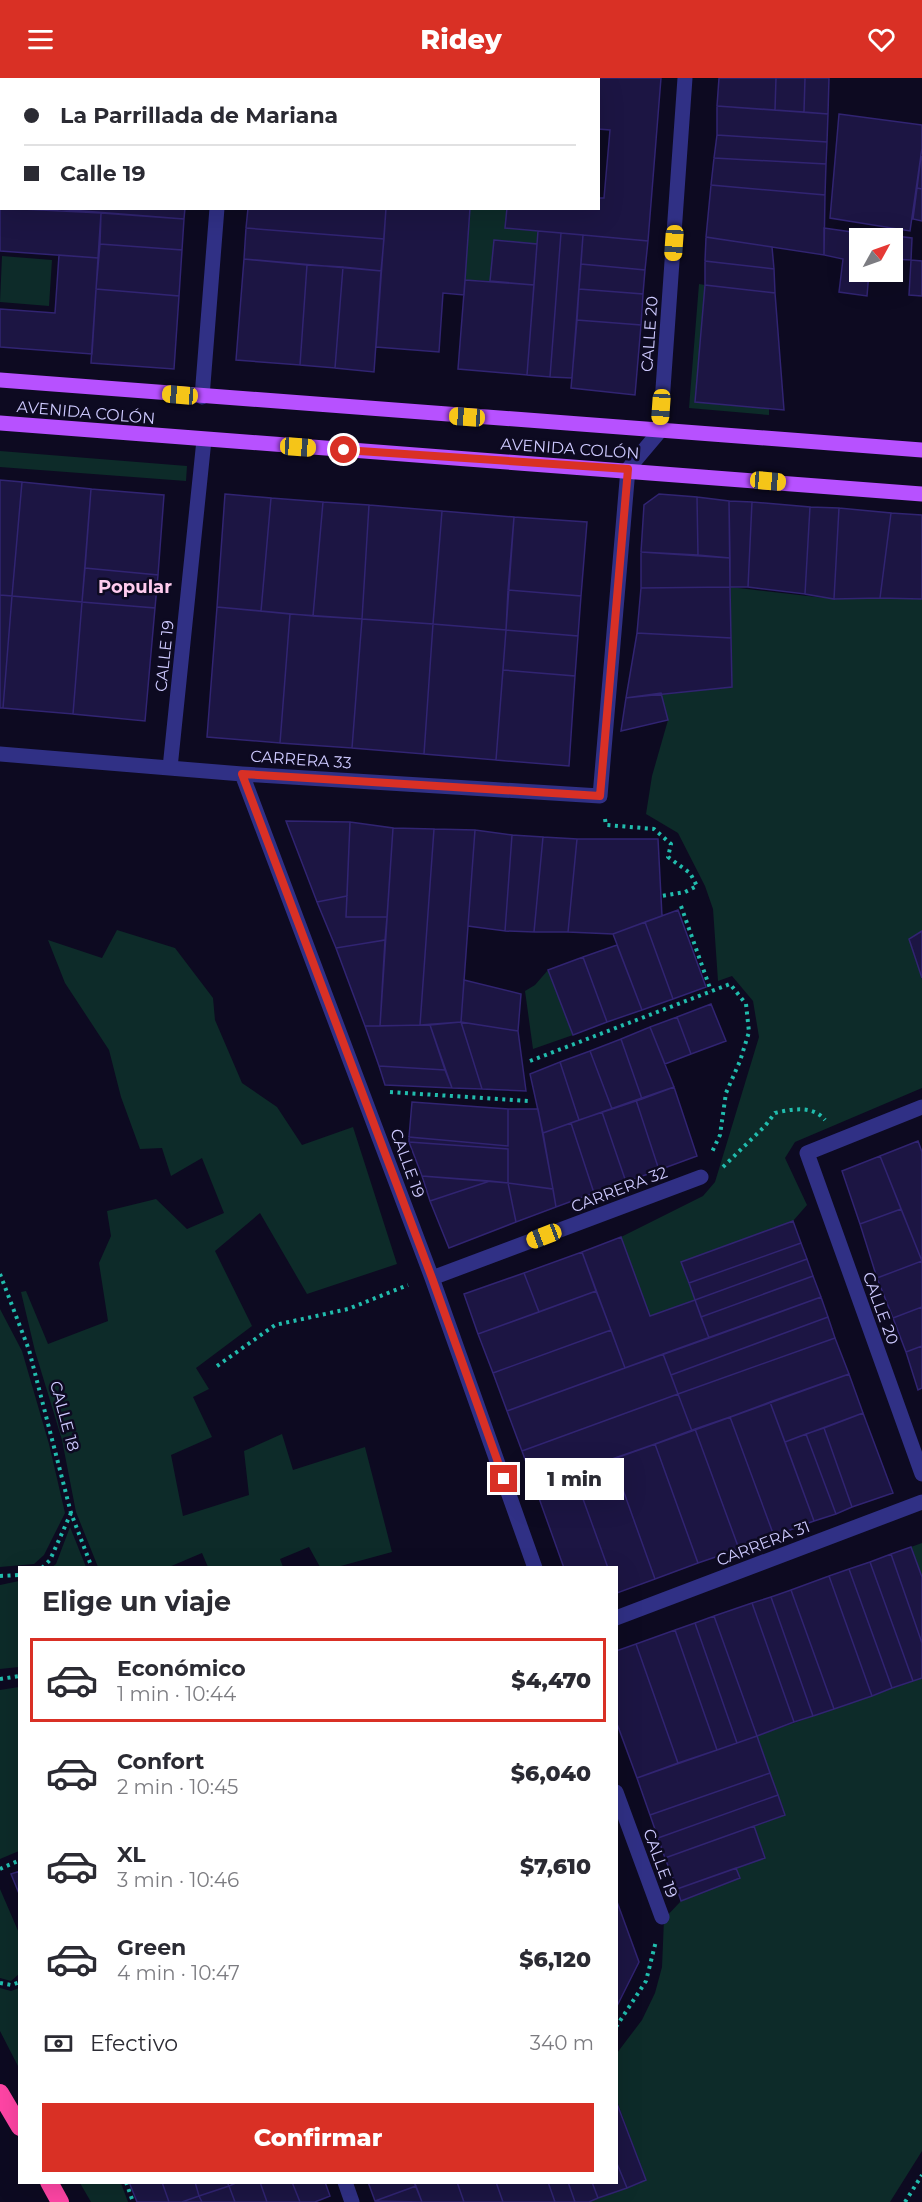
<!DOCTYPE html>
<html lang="es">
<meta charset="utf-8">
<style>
:root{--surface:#fff;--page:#f2f2f3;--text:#2b2b33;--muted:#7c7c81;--line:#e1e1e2;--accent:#d93025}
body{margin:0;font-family:Montserrat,sans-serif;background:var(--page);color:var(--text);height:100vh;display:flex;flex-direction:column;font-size:22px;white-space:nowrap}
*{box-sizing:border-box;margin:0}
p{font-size:20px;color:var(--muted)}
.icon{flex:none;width:33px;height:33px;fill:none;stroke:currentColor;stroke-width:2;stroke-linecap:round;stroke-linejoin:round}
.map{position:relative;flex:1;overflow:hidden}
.details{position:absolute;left:18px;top:1488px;width:600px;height:618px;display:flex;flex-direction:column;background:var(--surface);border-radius:0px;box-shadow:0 6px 24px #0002}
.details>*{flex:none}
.banner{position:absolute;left:0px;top:0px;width:600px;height:132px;box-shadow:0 6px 24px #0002;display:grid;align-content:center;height:132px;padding:0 24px;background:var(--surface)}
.needle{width:39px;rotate:50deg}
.controls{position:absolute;left:849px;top:150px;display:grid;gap:12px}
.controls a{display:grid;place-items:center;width:54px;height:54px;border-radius:0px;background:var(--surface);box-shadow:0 6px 24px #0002;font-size:30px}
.end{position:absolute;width:27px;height:27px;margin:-14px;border:8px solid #d93025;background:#fff;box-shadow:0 0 0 3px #fff}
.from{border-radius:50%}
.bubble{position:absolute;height:42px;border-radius:0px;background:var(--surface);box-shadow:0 6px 24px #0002;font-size:20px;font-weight:800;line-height:42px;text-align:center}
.car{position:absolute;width:18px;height:36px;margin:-18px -9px;border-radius:8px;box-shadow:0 0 4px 2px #0007;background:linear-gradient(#f5c518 24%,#345 0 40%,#f5c518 0 76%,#345 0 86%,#f5c518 0)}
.banner b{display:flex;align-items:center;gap:21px;height:57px;font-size:22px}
.banner b+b{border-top:2px solid var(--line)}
.banner i{width:15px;height:15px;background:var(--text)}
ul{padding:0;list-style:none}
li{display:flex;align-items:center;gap:18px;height:84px;margin:0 12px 9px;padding:0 12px;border:3px solid transparent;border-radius:0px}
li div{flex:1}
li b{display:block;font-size:22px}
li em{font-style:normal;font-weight:800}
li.on{border-color:var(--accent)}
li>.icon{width:54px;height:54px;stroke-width:1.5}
h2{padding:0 24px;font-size:27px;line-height:72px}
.pay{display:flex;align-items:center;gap:15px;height:66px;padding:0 24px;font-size:22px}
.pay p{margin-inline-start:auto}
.button{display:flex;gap:12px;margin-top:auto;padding:12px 24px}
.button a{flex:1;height:69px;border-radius:0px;background:var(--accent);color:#fff;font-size:24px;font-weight:800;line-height:69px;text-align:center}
header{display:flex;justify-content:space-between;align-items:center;height:78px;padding:0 24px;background:var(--accent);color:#fff;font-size:27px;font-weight:800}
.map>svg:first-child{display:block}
.green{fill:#0d2b29}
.building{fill:#1c1543;stroke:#312472;stroke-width:1.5}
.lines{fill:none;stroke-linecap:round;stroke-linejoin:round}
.path{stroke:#21bcad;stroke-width:4;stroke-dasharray:3 4.5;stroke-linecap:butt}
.minor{stroke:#303085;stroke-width:15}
.major{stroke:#b751ff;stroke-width:15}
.highway{stroke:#ff45a5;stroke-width:18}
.route{stroke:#d93025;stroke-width:8}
.labels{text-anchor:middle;stroke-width:5;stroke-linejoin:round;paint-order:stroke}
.street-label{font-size:16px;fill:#cecaff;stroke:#0d0a21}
.neighbourhood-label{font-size:18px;font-weight:bold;fill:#fce;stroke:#0d0a21}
</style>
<header><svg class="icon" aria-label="menu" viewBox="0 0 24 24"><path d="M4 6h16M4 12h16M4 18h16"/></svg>Ridey<svg class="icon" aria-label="heart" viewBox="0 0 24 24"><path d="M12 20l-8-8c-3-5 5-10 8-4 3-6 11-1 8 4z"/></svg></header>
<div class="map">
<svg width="922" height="2124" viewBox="0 0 922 2124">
<rect width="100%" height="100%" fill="#0d0a21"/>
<path class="green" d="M0 0H212L2 2 1 87Z
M470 131H507L505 150 538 153 537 166 494 162 490 203 465 202Z
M2 178 52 182 49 228 0 224Z
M699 206 705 207 695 324 769 330V337L689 330Z
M0 373 187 388 186 403 0 389Z
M730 509 834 521H922V853L909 861 922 900V1010L795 1064 785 1080 807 1127 793 1143 681 1184 695 1222 650 1238 621 1159 703 1118 715 1104 759 959 753 923 732 898 718 903 713 831 705 808 678 755 646 736 652 698 668 642 661 615 732 609Z
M117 852 175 870 213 920 215 942 242 1005 277 1029 302 1067 353 1049 397 1186 307 1216 260 1135 215 1173 252 1248 196 1290 209 1311 193 1319 212 1359 171 1377 183 1438 249 1417 244 1373 282 1356 293 1392 365 1369 392 1474 337 1489H320L309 1469 280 1481 283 1489H208L202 1475 169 1489H98L76 1434 62 1362 35 1273 21 1214 26 1213 48 1266 108 1243 99 1185 111 1158 107 1133 156 1121 187 1151 224 1135 202 1080 171 1098 162 1070 140 1071 121 1019 109 972 65 905 48 862 102 880Z
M548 892 573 957 533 971 525 913 535 907Z
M0 1231 22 1273 49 1366 65 1435 44 1477 34 1486 0 1489Z
M70 1449 86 1489H52L56 1486Z
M922 1465V1499L911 1469Z
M19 1503V1589L0 1591V1507Z
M922 1600V2073L890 2124H588L646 2102 617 2023V1975L642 1942 655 1915 662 1889 664 1841 681 1823 740 1800 736 1790 765 1780 754 1748 785 1737 757 1658Z
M19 1609V1773L0 1781V1612Z
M0 1811 19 1855V1896L11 1903 0 1900Z
M0 1910 11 1913 19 1910V1990L0 1953Z
M80 2105H121L128 2124H91Z"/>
<path class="building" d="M258 0H382L258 2Z
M382 0H416L381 2Z
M416 0H449L416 2Z
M586 0H661L648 163 505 150 507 130H598V120H604L610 52 598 51V2Z
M719 0H776L775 32 717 28Z
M776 0H805L804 34 775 32Z
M805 0H829L828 36 804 34Z
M717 28 828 36 827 64 717 57Z
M839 36 922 47V70L910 153 830 140Z
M717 57 827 64 826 86 714 80Z
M921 78 922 79V111L917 110Z
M714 80 826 86 825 117 711 107Z
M0 87H2V127H0Z
M711 107 825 117 824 177 706 159Z
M917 110 922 111V143L913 141Z
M0 127 2 130 101 135 98 180 0 173Z
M46 130H185L184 141Z
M248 130H386L384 161 246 150Z
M386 130H470L464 217 443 215 439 274 376 269Z
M101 135 184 141 182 172 100 166Z
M246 150 384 161 381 193 244 181Z
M824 150 873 157V160H860V194H869L867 218 839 214 843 181 824 177Z
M538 153 561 155 550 299 527 297Z
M561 155 583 157 572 300 550 299Z
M879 156 912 160 911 182 892 181V160H879Z
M583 157 648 163 645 192 581 186Z
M706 159 772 169 774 191 705 183Z
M494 162 537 166 534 207 490 203Z
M100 166 182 172 179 218 96 211Z
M59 177 98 180 92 276 0 269V231L55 235Z
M244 181 307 187 300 287 236 282Z
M911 182 922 183V218L909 217Z
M705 183 774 191 775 215 705 207Z
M581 186 645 192 643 216 579 211Z
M307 187 343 189 335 290 300 287Z
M343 189 381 193 374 294 335 290Z
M465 202 534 207 527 297 458 291Z
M705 207 775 215 784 332 695 324Z
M96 211 179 218 174 291 91 285Z
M579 211 643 216 641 247 577 242Z
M577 242 641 247 635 317 571 310Z
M0 402 22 404 12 518 0 517Z
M22 404 91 411 82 524 12 518Z
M91 411 164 417 158 497 85 490Z
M225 416 271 420 261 533 217 529Z
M659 416 697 419 698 477 641 474 644 427Z
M697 419 729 423 730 480 698 477Z
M271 420 323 424 313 538 261 533Z
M729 423 752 424 748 509H730Z
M323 424 369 427 362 541 313 538Z
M752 424 810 429 805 516 748 509Z
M369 427 442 433 433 546 362 541Z
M810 429 839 430 834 521 805 516Z
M839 430 891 435 880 520 834 521Z
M442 433 514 439 506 552 433 546Z
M891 435 922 437V521L880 520Z
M514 439 587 444 581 518 508 512Z
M641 474 730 480V509L641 510Z
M85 490 158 497 155 530 82 524Z
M730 509 731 560 637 555 641 510Z
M508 512 581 518 578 558 506 552Z
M0 517 12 518 3 630H0Z
M12 518 82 524 73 636 3 630Z
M82 524 155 530 145 643 73 636Z
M217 529 290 536 280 665 207 659Z
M290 536 362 541 352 670 280 665Z
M362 541 433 546 424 676 352 670Z
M433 546 506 552 496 682 424 676Z
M506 552 578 558 575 598 503 592Z
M637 555 731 560 732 609 626 620Z
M503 592 575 598 569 688 496 682Z
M661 615 668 642 621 653 626 620Z
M286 743 350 744 347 818 317 824Z
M350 744 393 750 387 839H346Z
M393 750 434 751 420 947 380 948Z
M434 751 475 752 461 944 420 947Z
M475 752 512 757 505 853 468 848Z
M512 757 543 759 534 854 505 853Z
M543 759 577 761 568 854H534Z
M577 761H658L662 838 613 856 568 854Z
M347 818 346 839H387L385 862 336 870 317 824Z
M678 832 706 909 673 921 645 844Z
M645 844 673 921 642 932 613 856Z
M922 853V900L909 861Z
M385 862 380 948H365L336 870Z
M617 867 642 932 607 944 583 879Z
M583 879 607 944 573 957 548 892Z
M464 902 521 916 518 953 461 944Z
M711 926 726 963 691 976 677 939Z
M677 939 691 976 665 986 650 949Z
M461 944 518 953 526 1013 482 1011Z
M461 944 482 1011 452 1010 430 947Z
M430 947 445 992 379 988 365 948Z
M650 949 674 1009 642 1021 621 961Z
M621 961 642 1021 612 1031 590 973Z
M590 973 612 1031 579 1042 560 984Z
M560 984 579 1042 543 1055 530 996Z
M379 988 445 992 452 1010 385 1007Z
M674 1009 697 1078 659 1092 636 1022Z
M636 1022 659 1092 626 1104 602 1034Z
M412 1024 508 1031V1068L409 1059Z
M508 1031H538L553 1111 508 1105V1071L409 1064V1059L508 1068Z
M602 1034 626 1104 594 1115 571 1045Z
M571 1045 594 1115 556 1129 543 1055Z
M918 1063 922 1074V1183L880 1078Z
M409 1064 508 1071V1105L422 1098Z
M880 1078 901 1131 860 1146 842 1093Z
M422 1098 490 1103 430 1123Z
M490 1103 508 1105 516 1144 449 1170 430 1123Z
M508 1105 553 1111 556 1129 516 1144Z
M901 1131 922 1183 877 1200 860 1146Z
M793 1143 801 1165 689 1205 681 1184Z
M621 1159 650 1238 695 1222 709 1260 625 1290 582 1174Z
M801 1165 807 1181 695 1222 689 1205Z
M582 1174 596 1213 539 1234 524 1195Z
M807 1181 813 1198 701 1239 695 1222Z
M922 1183V1229L893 1240 877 1200Z
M524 1195 539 1234 478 1256 464 1216Z
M813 1198 821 1219 709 1260 701 1239Z
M596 1213 611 1252 493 1295 478 1256Z
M821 1219 828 1239 671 1297 663 1276Z
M922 1229V1268L906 1274 893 1240Z
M828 1239 835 1260 678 1316 671 1297Z
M611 1252 625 1290 507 1333 493 1295Z
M835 1260 849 1296 692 1353 678 1316Z
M922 1268V1310L918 1312 906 1274Z
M663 1276 678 1316 522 1373 507 1333Z
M849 1296 863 1335 785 1364 770 1324Z
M678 1316 692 1353 535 1409 522 1373Z
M770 1324 814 1443 774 1458 730 1339Z
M863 1335 893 1415 852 1429 824 1350Z
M730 1339 774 1458 739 1471 695 1351Z
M824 1350 852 1429 836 1436 806 1356Z
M695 1351 739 1471 698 1485 655 1366Z
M806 1356 836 1436 814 1443 785 1364Z
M655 1366 698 1485 655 1501 612 1381Z
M612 1381 655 1501 617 1515 616 1490H608L574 1396Z
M574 1396 608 1490H564L535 1409Z
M911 1469 922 1499V1565L891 1476Z
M891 1476 922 1565V1600L913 1603 870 1484Z
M870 1484 913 1603 892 1610 849 1491Z
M849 1491 892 1610 872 1618 829 1498Z
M829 1498 872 1618 834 1631 791 1512Z
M791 1512 834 1631 813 1638 771 1519Z
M771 1519 813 1638 794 1644 752 1525Z
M752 1525 794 1644 757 1658 714 1538Z
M714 1538 757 1658 737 1665 695 1545Z
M695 1545 737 1665 717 1672 675 1552Z
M675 1552 717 1672 678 1685 636 1566Z
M636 1566 678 1685 637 1700 616 1643V1573Z
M757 1658 770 1695 650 1737 637 1700Z
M770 1695 778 1717 658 1760 650 1737Z
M778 1717 785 1737 665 1780 658 1760Z
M754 1748 765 1780 677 1811 665 1780Z
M736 1790 740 1800 681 1823 677 1811Z
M20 1793V1818L11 1796Z
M616 1821 639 1884 616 1930Z
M616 2023 646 2102 627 2110 616 2083Z
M616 2083 627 2110 598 2120 592 2104H616Z
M129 2104H162L169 2124H137Z
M162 2104H195L199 2118 182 2124H169Z
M195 2104H227L229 2108 199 2118Z
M238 2104H260L267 2124H235L229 2108Z
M260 2104H292L300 2124H267Z
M292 2104H325L330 2118 315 2124H300Z
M368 2104H414L416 2108 375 2123Z
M414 2104H457L464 2124H422Z
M457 2104H496L503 2124H464Z
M496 2104H548L555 2124H503Z
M548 2104H568L575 2124H555Z
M568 2104H592L598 2120 589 2124H575Z
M229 2108 235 2124H202L199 2118Z
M416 2108 422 2124 375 2123Z
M199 2118 202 2124H182Z"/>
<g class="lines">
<path class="path" d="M605 741 606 747 654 751 671 766 668 779 690 795 697 808 685 814 661 818
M681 828 711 913
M530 983 730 906 746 926 749 954 740 983 726 1015 720 1057 711 1076
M390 1014 529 1023
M723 1089 765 1048 775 1035C792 1031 813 1027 825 1042
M0 1196 29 1272 71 1435 92 1490
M217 1288 275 1247 348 1231 408 1207
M42 1490 50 1482 71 1435
M0 1498 20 1497
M0 1601 20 1598
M19 1750H20
M0 1791 20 1782
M0 1905 11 1907 20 1904
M616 1949 646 1903 656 1863
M126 2104 133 2124
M905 2124 922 2097"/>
<path class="minor" d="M228 2V0
M202 319 217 130
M0 676 242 696 600 718 628 391 660 353 685 0
M170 690 204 362
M242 696 432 1200 535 1490
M922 1029 807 1075 922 1396
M432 1200 701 1099
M616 1540 922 1424
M616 1714 662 1839
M345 2104 352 2124"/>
<path class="major" d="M0 302 922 372
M0 345C307 371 615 390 922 416"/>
<path class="highway" d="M0 2015 20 2049
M49 2104 60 2124"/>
</g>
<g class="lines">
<path class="route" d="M344 372 628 391 600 718 242 696 432 1200 504 1401"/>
</g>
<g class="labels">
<g class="street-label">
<text transform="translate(649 256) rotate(-86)" y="6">CALLE 20</text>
<text transform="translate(86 334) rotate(5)" y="6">AVENIDA COLÓN</text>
<text transform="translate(570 370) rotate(4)" y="6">AVENIDA COLÓN</text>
<text transform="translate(164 578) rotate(-84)" y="6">CALLE 19</text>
<text transform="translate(301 681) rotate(4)" y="6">CARRERA 33</text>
<text transform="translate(408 1085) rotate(70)" y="6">CALLE 19</text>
<text transform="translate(619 1111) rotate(-21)" y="6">CARRERA 32</text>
<text transform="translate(881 1230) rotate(70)" y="6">CALLE 20</text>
<text transform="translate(65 1338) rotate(75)" y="6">CALLE 18</text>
<text transform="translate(763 1465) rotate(-21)" y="6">CARRERA 31</text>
<text transform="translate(661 1785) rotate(70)" y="6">CALLE 19</text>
</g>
<g class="neighbourhood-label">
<text x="135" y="515">Popular</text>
</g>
</g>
</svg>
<div class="controls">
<a><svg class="needle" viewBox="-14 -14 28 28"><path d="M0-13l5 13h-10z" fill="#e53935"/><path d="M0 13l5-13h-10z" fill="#7c7c81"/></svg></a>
</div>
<i class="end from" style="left:344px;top:372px"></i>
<i class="end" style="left:504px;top:1401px"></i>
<div class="bubble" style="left:525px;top:1380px;width:99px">1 min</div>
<i class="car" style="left:674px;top:165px;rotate:184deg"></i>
<i class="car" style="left:180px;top:317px;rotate:275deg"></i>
<i class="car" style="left:661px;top:329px;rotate:184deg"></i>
<i class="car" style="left:467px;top:339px;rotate:274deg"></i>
<i class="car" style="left:298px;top:369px;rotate:94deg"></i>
<i class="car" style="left:768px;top:403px;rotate:95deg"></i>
<i class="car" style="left:544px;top:1158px;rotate:249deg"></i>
<div class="banner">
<b><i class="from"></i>La Parrillada de Mariana</b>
<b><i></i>Calle 19</b>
</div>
<section class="details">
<h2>Elige un viaje</h2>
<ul>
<li class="on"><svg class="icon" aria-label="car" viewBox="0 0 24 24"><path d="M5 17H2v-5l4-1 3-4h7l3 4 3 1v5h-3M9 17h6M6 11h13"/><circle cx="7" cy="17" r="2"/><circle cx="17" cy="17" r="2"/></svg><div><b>Económico</b><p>1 min · 10:44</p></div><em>$4,470</em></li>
<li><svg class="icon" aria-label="car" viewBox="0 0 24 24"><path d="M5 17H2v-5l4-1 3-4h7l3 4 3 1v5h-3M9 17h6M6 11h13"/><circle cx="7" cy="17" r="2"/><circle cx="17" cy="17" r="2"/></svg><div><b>Confort</b><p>2 min · 10:45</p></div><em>$6,040</em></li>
<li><svg class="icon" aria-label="car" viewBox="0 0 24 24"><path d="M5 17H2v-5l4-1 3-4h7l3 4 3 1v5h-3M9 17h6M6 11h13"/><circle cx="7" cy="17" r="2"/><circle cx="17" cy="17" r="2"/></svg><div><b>XL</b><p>3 min · 10:46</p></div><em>$7,610</em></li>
<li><svg class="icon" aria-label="car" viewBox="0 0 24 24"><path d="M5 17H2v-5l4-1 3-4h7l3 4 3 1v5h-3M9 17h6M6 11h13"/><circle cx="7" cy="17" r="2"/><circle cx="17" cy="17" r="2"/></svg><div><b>Green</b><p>4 min · 10:47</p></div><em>$6,120</em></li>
</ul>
<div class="pay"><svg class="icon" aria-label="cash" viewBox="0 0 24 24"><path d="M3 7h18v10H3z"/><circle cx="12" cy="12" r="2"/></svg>Efectivo<p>340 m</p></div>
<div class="button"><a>Confirmar</a></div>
</section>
</div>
